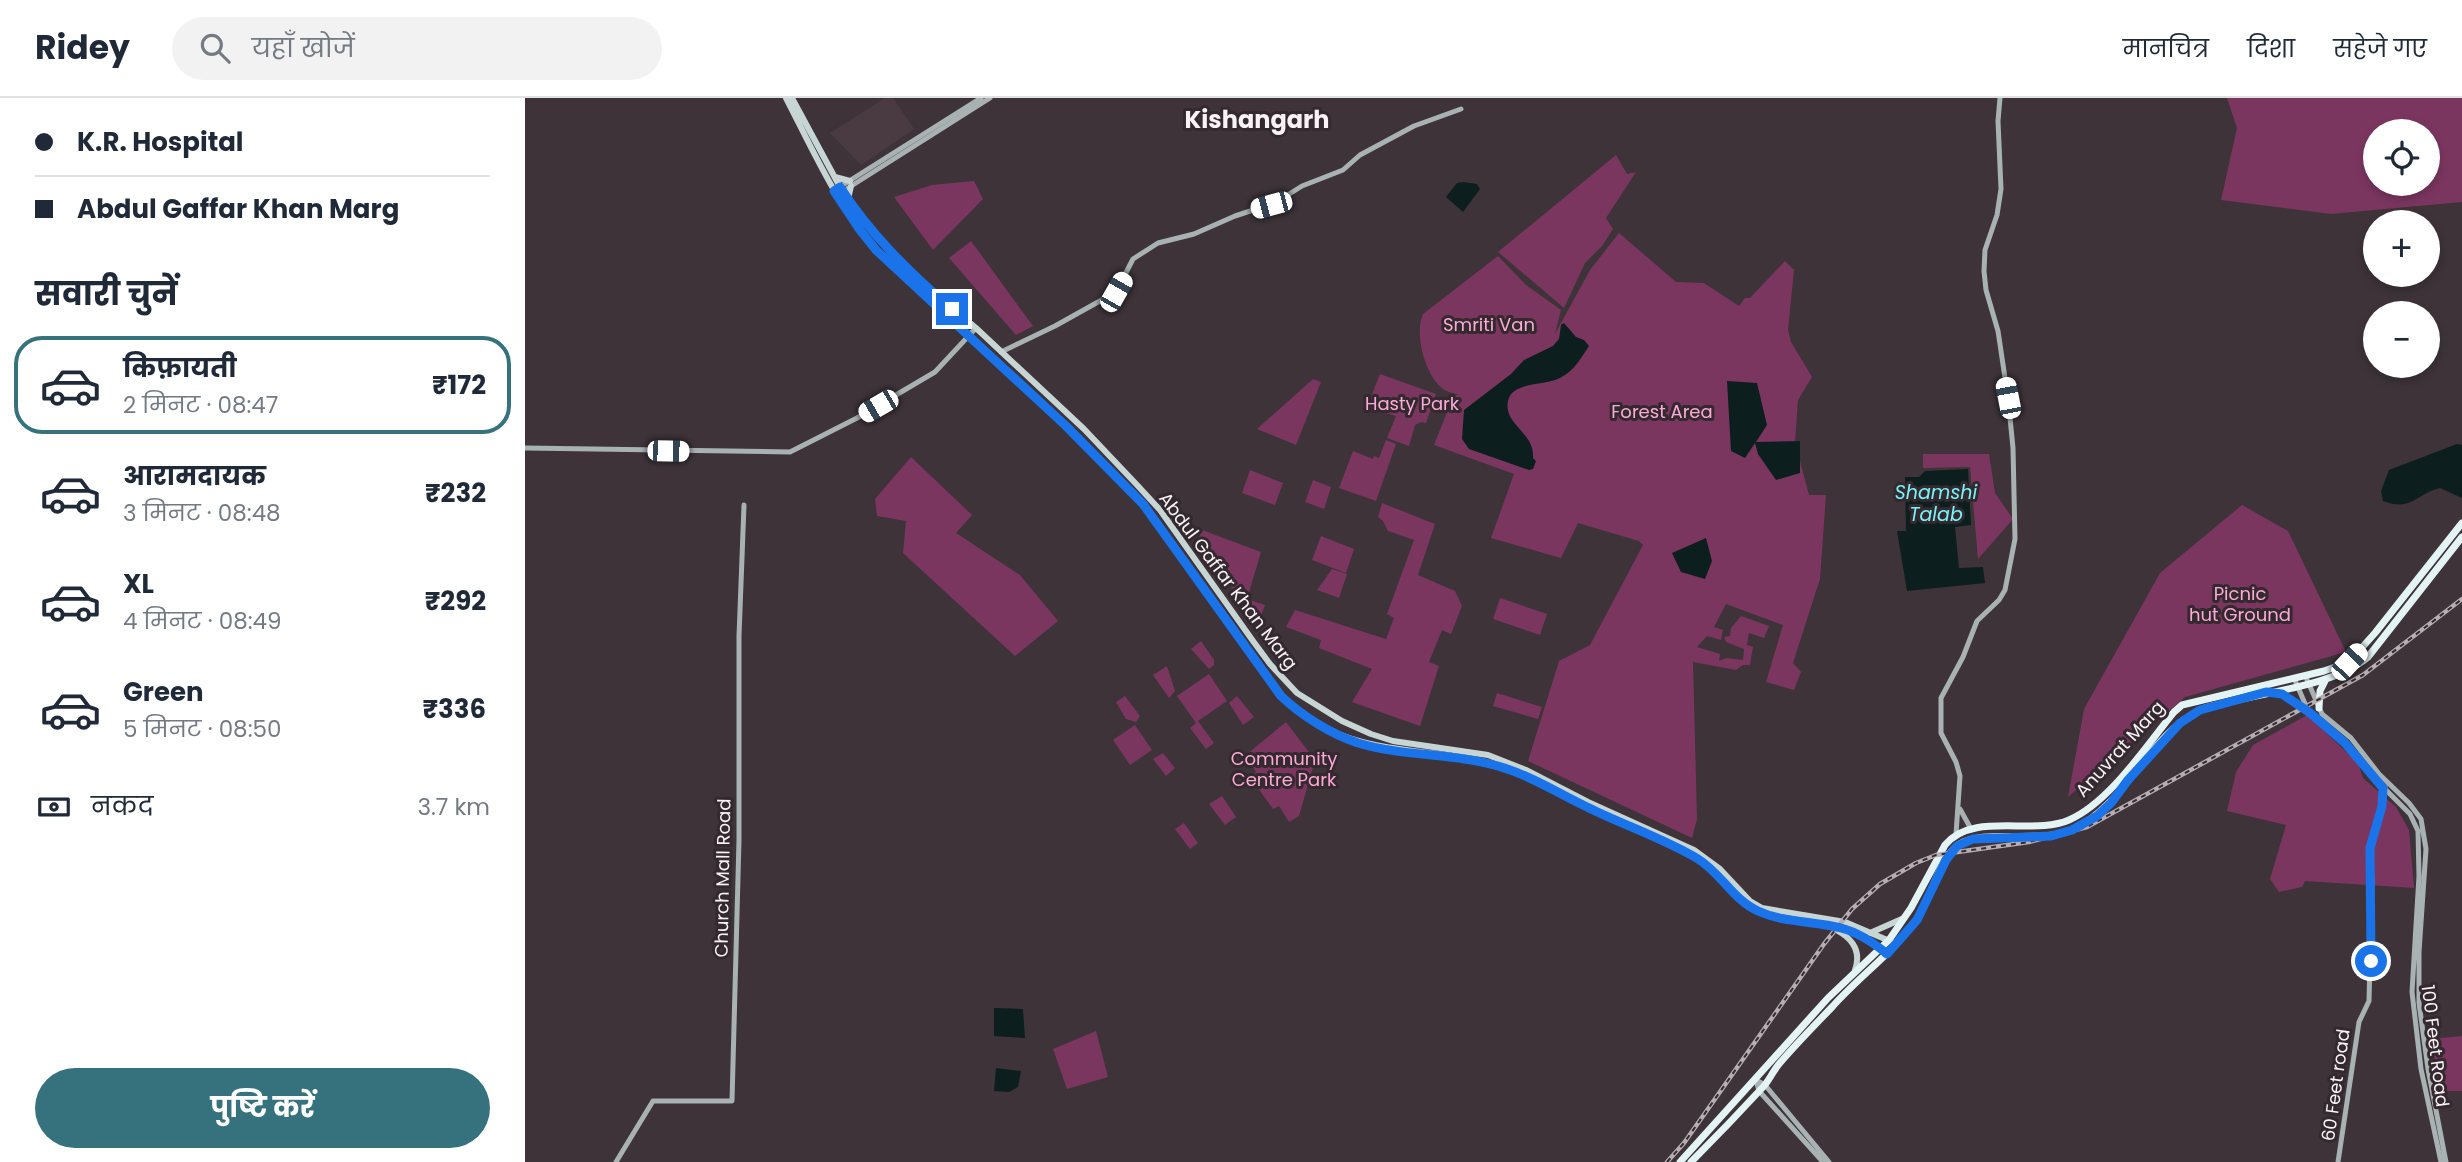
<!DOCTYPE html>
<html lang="hi">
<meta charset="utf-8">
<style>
:root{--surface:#fff;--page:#f2f2f3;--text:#1f2937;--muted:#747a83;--line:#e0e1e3;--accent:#36727d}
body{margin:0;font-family:Poppins,"Noto Sans Devanagari",sans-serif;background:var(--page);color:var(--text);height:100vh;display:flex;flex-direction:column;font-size:26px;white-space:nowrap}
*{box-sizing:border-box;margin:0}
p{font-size:23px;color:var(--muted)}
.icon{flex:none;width:38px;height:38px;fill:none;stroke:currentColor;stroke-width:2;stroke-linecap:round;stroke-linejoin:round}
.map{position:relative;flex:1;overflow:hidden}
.sheet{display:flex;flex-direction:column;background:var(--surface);width:525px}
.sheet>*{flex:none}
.guide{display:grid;align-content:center;height:154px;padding:0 35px;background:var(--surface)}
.buttons{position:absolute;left:1838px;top:21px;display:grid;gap:14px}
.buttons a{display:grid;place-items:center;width:77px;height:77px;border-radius:50%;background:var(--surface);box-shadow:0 4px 10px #0003;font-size:35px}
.end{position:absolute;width:32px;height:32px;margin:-16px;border:9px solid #1a73e8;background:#fff;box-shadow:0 0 0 4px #fff}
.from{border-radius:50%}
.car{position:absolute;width:21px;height:42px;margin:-21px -10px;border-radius:9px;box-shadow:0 0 5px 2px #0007;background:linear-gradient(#fff 24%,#345 0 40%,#fff 0 76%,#345 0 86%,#fff 0)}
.guide b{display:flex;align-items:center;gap:24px;height:66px;font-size:26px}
.guide b+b{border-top:2px solid var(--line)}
.guide i{width:18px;height:18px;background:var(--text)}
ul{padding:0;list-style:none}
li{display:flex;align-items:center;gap:21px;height:98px;margin:0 14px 10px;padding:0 21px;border:4px solid transparent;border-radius:28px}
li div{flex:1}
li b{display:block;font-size:26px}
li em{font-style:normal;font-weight:700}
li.current{border-color:var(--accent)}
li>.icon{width:63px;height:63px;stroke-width:1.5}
h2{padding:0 35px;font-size:32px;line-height:84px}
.pay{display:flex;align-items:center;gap:18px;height:77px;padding:0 35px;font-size:26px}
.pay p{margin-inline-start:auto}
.primary-button{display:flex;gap:14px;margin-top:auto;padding:14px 35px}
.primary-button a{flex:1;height:80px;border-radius:42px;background:var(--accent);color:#fff;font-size:28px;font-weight:700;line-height:80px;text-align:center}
header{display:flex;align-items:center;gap:42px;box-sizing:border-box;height:98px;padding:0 35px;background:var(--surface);border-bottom:2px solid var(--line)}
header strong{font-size:33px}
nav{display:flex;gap:38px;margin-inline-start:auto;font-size:24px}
.search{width:490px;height:63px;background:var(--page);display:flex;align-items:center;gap:18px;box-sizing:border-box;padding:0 24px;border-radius:38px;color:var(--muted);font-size:26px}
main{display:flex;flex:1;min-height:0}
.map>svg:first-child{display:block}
.built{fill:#4a3b43}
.green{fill:#7b3660;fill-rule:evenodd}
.water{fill:#0d1e1e}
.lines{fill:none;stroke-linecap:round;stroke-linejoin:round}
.secondary{stroke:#a8b2b3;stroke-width:5}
.primary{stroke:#c8d5d5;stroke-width:6}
.highway{stroke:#e4f4f4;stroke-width:7}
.rail-casing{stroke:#b6aeb2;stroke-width:4.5}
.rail{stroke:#33292e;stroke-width:2;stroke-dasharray:5;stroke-linecap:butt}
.route{stroke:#1a73e8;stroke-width:9}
.labels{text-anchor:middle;stroke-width:6;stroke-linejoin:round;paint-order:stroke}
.park-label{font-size:18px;fill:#fdaad8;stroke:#33292e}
.street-label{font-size:18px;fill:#f8f2f5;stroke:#33292e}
.water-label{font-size:19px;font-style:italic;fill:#77f6fb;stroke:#33292e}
.district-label{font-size:24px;font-weight:bold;fill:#f8f2f5;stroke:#33292e}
</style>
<header>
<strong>Ridey</strong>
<div class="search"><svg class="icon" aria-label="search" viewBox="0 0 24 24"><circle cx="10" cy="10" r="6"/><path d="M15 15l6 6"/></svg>यहाँ खोजें</div>
<nav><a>मानचित्र</a><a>दिशा</a><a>सहेजे गए</a></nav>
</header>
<main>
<section class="sheet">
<div class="guide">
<b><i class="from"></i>K.R. Hospital</b>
<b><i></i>Abdul Gaffar Khan Marg</b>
</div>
<h2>सवारी चुनें</h2>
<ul>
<li class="current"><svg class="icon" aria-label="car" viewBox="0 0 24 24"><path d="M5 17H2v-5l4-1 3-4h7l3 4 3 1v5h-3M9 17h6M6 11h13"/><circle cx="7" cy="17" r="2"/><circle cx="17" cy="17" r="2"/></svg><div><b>किफ़ायती</b><p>2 मिनट · 08:47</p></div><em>₹172</em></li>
<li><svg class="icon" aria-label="car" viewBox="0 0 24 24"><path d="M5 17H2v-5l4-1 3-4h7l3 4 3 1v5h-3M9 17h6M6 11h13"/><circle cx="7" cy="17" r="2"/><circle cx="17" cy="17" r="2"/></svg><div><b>आरामदायक</b><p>3 मिनट · 08:48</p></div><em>₹232</em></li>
<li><svg class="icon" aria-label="car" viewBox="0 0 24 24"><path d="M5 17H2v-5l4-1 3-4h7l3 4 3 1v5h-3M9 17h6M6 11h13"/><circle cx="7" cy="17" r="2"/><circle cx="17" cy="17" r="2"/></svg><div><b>XL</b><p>4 मिनट · 08:49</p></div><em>₹292</em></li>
<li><svg class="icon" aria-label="car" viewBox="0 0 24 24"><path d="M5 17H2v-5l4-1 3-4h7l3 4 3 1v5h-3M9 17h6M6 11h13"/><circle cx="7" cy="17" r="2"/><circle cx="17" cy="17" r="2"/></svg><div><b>Green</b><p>5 मिनट · 08:50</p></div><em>₹336</em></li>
</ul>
<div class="pay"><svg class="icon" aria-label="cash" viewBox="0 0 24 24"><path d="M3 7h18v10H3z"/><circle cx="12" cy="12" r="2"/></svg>नकद<p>3.7 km</p></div>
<div class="primary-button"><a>पुष्टि करें</a></div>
</section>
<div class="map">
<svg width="1937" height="1064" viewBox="0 0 1937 1064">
<rect width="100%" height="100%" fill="#3d3338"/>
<path class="built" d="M360 0H368L389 31 336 67 305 35Z"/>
<path class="green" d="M1702 0H1937V104L1806 116 1696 102 1712 30ZM1902 33V86H1850V33Z
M1091 57 1102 76 1111 74 1081 120 1088 131 1077 148 1060 165 1039 210 973 154Z
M449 83 458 101 408 152 369 99 407 87Z
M1094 135 1151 184 1179 185 1214 208 1220 200H1225L1260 163 1269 172 1263 232 1266 244 1287 279 1273 302 1270 344 1284 397H1301L1295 481 1268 565 1276 574 1269 592 1241 584 1258 527 1201 506 1189 529 1198 532 1196 542 1182 538 1172 549 1195 556 1194 563 1201 560 1218 562 1219 551 1201 544 1199 539 1205 538 1206 530 1216 518 1244 528 1239 540 1224 535 1222 547 1228 549 1225 567H1218L1211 572 1168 564 1172 721 1167 740 1003 663 1034 563 1065 547 1118 447 1114 443 1053 425 1036 460 966 440 989 376 909 347 929 297H934C929 295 922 294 918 291 900 278 889 236 898 216L973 158 1001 187 1036 212 1030 236 1065 172Z
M446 143 508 228 491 237 424 160Z
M855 276 911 296 901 325 896 324 890 327 884 348 862 340 871 318 842 309Z
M788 281 796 284 771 347 732 331Z
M861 342 871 346 851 403 814 390 828 353 848 361 849 358 854 360Z
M1398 356H1464L1470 395 1488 421 1453 461 1445 369 1398 370Z
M386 359 447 417 431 435 495 477 533 523 490 558 378 455 381 423 352 418 350 401Z
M725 372 758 385 750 407 717 395Z
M788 382 806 389 799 411 780 404Z
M857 405 910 426 893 477 930 493 937 508 926 536 917 532 904 564 914 568 895 628 827 604 847 571 794 550 796 542 761 529 770 512 861 541 869 520 862 516 889 442 863 433 858 423 853 419Z
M1717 407 1763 433 1821 554 1660 599 1543 699 1559 611 1635 475Z
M677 432 736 454 722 501 740 507 733 526 673 443Z
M796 438 829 451 821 475 787 462Z
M807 471 822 476 814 500 792 492Z
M975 500 1022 516 1015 537 968 521Z
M676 543 689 562V567L684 571 666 551Z
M642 568 650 593 644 600 628 577Z
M684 576 702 603 673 623 689 645 681 651 665 630 671 625 652 598Z
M972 595 1017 609 1013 621 968 608Z
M600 598 615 618 611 624 601 621 591 604Z
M712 598 729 619 718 627 704 605Z
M1782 617 1833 665 1838 680 1871 709 1884 732 1889 790 1780 783 1777 789 1754 794 1745 781 1761 727 1702 713 1711 674 1728 647Z
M761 624 790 662 774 718 764 724 754 708 748 711 725 679 731 674 721 657Z
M610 627 627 652 605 667 588 642Z
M638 655 650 670 641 678 628 661Z
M697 698 711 719 700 727 684 706Z
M659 725 673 745 665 751 650 731Z
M571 933 583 979 542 991 528 951Z
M1937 938V993H1915L1906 941Z"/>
<path class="water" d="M939 84 952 86 955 91 938 114 921 99 932 85Z
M1039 225 1051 239 1059 242 1064 248C1056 260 1049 273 1035 280 1021 288 987 283 983 303 978 327 1010 334 1008 360L1011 363 1008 371 1004 372 944 351 937 341 939 312 986 276 999 262 1028 248 1034 241 1036 227Z
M1202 283 1232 285 1242 327 1231 344 1275 343V375L1251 382 1233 356 1230 345 1220 360 1206 353Z
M1932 346 1937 347V400L1915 390C1890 396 1887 414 1858 403L1856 393 1864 372Z
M1443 371 1446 427 1430 429 1434 470 1458 469 1460 485 1382 493 1372 433H1381L1380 379H1394L1400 373Z
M1181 440 1187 463 1180 481 1156 474 1147 455Z
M469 910 498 911 500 940 469 938Z
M471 970 496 973 493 989 484 994 469 993Z"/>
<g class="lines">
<path class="secondary" d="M313 90 456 0
M323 90 465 0
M476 254 530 228 591 194 608 161 633 145 669 136 710 118 750 105 777 88 818 72 835 57 889 28 936 11
M0 350 265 354 332 320 410 274 451 230
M1780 577 1797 616 1826 640 1854 676 1884 705 1896 721 1901 751 1894 854V905L1903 971 1921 1064
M1769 580 1784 615 1820 645 1853 684 1885 716 1893 733 1894 778 1887 894 1896 971 1916 1064
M1435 711 1446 731
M1431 736 1435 678 1431 664 1416 635V600L1438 559 1452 523 1474 502 1480 492 1490 441 1488 350 1483 300 1473 233 1461 192 1459 173 1460 152 1472 117 1476 91 1473 23 1475 0
M1231 982 1240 987 1304 1064
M1231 982 1234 993 1298 1064
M91 1064 128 1003H207L214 742V538L219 407
M1813 1064 1834 924 1844 903 1847 781 1845 750 1857 708 1860 689"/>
<path class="primary" d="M261 0C290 56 316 117 361 162L541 328 618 406 756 598C826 667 902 643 985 671 1013 681 1038 699 1066 711 1102 727 1144 740 1176 763 1196 778 1209 801 1231 812 1257 825 1287 824 1314 830 1330 833 1343 844 1356 851
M267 0 315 89 355 143 392 180 451 230 559 331 613 388 635 412 728 543 745 566 772 595 817 623 846 636 868 643 963 657 1001 672 1063 704 1169 752 1195 771 1225 803 1237 810 1320 824 1367 844
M310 79 325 83
M323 101 326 88
M1313 833C1329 842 1336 855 1330 872
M1345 835 1379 820"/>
<path class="highway" d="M1749 594 1757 596 1784 615
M1794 610 1795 593 1801 581
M1155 1064 1303 900 1364 842 1386 810 1420 747C1448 713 1508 738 1544 722 1585 704 1621 648 1649 614L1657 607 1799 573 1824 564 1850 535 1937 425
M1166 1064C1191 1039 1215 1014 1239 988 1245 981 1248 973 1254 966 1271 946 1290 927 1308 908 1334 879 1366 856 1389 825 1406 804 1412 763 1433 747 1458 730 1515 746 1547 732 1600 708 1623 639 1673 613 1682 608 1694 607 1704 604 1746 593 1810 587 1843 559L1937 439"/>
<g class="rail-casing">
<path id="rail" d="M1142 1064 1159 1045 1299 846 1327 811 1355 786 1391 765 1411 757 1504 744 1562 729 1838 577 1937 501"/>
</g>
<use href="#rail" class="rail"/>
</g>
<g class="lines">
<path class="route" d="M427 211C385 175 345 136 315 89L309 93 335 132 351 152 541 328 618 406 756 598C777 618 806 636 833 645 883 660 936 654 985 672 1012 681 1036 697 1062 709 1098 727 1138 740 1173 761 1196 775 1208 802 1233 813 1259 825 1289 823 1316 830 1332 834 1349 845 1362 856L1392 822 1421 762 1432 748 1448 741 1526 738 1547 732 1572 718 1586 705 1603 682 1655 625 1675 612 1741 594 1757 596 1784 614 1820 645 1858 690 1857 708 1845 750 1846 863"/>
</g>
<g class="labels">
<g class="park-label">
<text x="964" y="233">Smriti Van</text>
<text x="887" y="312">Hasty Park</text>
<text x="1137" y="320">Forest Area</text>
<text x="1715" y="502">Picnic<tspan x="1715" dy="21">hut Ground</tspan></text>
<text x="759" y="667">Community<tspan x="759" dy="21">Centre Park</tspan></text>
</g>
<g class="street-label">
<text transform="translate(703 483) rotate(53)" y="6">Abdul Gaffar Khan Marg</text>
<text transform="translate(1595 651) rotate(-48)" y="6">Anuvrat Marg</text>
<text transform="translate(198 780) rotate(-89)" y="6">Church Mall Road</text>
<text transform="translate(1910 948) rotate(83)" y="6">100 Feet Road</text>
<text transform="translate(1811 987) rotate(-82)" y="6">60 Feet road</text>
</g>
<g class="water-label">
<text x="1411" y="401">Shamshi<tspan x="1411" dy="22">Talab</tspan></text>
</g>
<g class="district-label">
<text x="732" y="30">Kishangarh</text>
</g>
</g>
</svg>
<div class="buttons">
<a><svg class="icon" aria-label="locate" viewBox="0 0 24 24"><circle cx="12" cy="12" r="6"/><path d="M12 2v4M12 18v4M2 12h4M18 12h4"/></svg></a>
<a>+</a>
<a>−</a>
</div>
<i class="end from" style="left:1846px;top:863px"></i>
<i class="end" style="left:427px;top:211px"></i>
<i class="car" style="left:746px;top:107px;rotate:255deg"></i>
<i class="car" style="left:591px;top:194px;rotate:30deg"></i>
<i class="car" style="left:1483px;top:300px;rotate:349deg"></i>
<i class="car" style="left:353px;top:308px;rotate:240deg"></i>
<i class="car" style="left:143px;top:353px;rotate:91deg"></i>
<i class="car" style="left:1824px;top:564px;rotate:43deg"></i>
</div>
</main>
